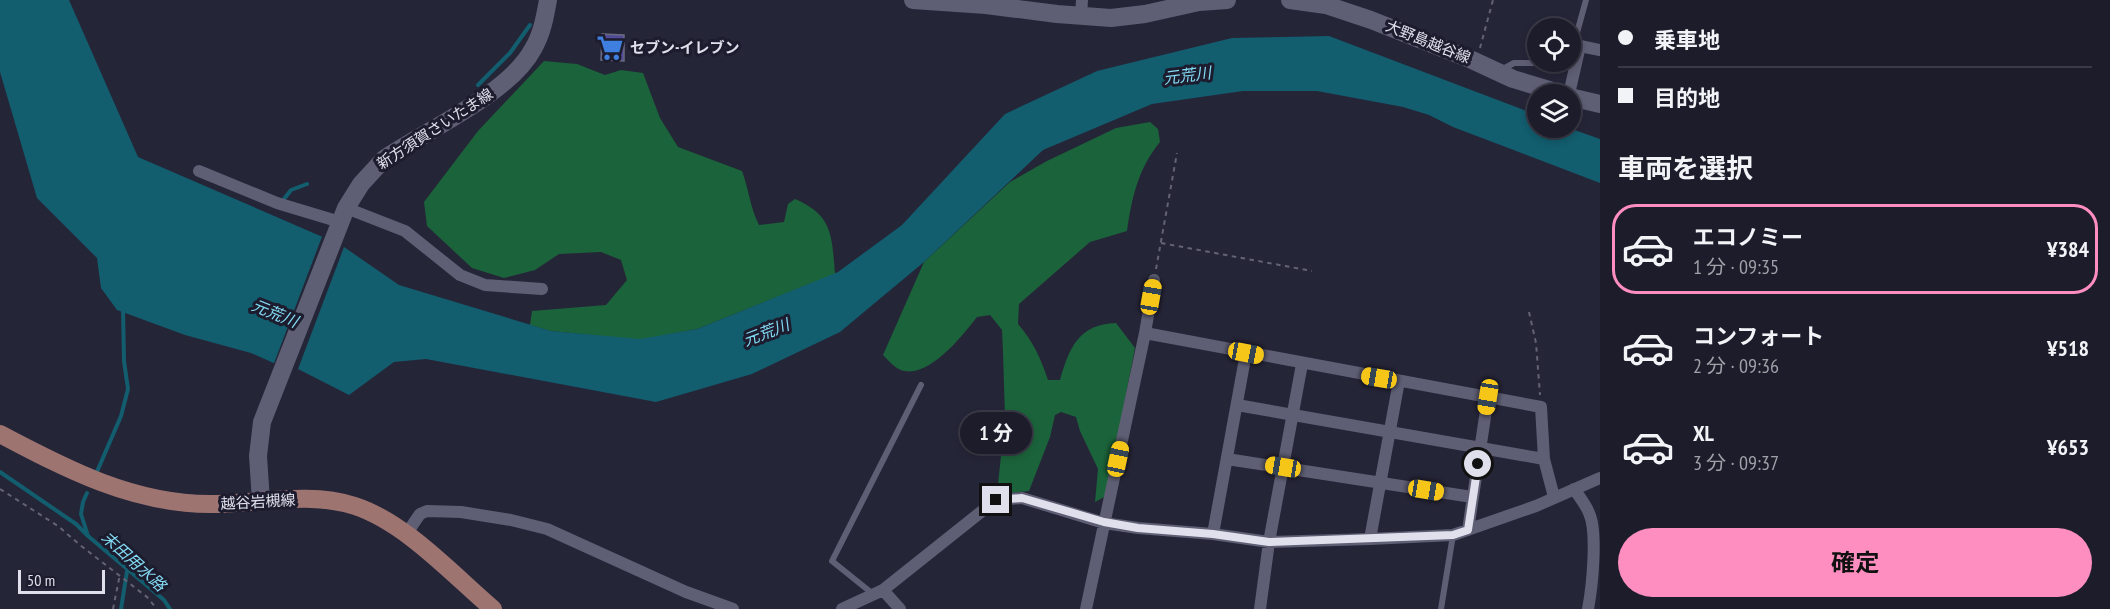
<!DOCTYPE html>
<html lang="ja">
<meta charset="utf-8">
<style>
:root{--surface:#1c1c2a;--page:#252532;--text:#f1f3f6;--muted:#a0a1a8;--line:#3a3a47;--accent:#fd8ebf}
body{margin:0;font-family:"PT Sans Narrow","Noto Sans JP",sans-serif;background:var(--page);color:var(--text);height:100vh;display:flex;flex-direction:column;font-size:22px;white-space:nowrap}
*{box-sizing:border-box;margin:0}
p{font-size:20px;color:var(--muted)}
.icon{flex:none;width:33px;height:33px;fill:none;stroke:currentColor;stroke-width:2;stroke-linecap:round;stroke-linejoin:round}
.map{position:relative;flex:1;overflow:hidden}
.sheet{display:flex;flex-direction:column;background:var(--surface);width:510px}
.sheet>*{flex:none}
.top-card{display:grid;align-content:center;height:132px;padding:0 18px;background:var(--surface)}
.fabs{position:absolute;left:1527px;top:18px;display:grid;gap:12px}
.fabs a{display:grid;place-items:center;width:54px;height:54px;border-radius:50%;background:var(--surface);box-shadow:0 3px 9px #0003,0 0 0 2px var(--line);font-size:30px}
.scale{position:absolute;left:18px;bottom:15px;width:87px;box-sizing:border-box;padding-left:6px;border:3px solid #dfe0ec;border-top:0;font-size:16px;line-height:21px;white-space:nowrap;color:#dfe0ec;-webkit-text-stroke:4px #1c1c2e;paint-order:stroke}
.end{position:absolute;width:27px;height:27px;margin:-14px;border:8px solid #dfe0ec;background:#111;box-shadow:0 0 0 3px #111}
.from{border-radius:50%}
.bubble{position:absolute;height:42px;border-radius:21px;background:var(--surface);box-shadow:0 3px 9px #0003,0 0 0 2px var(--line);font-size:20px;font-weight:700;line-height:42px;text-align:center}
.car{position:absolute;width:18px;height:36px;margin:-18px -9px;border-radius:8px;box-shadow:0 0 4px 2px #0007;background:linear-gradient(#f5c518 24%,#345 0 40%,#f5c518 0 76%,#345 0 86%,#f5c518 0)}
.top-card b{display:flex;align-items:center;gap:21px;height:57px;font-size:22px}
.top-card b+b{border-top:2px solid var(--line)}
.top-card i{width:15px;height:15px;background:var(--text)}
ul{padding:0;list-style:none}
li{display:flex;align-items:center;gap:18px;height:90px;margin:0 12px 9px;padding:0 6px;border:3px solid transparent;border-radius:24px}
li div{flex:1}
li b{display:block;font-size:22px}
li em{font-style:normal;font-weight:700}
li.current{border-color:var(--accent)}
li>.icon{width:54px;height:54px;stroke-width:1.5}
h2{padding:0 18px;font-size:27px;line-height:72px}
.primary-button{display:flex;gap:12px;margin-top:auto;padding:12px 18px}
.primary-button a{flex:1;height:69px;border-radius:36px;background:var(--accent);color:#111;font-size:24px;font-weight:700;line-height:69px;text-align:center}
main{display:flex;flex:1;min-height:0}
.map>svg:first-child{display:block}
.forest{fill:#1b633a}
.water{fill:#125d6e}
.pier{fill:#252538}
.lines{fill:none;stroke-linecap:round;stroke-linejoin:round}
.stream{stroke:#125d6e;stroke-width:4}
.building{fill:#524b98;stroke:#6a6a80;stroke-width:1.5}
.path{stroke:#636374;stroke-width:2;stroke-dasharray:4.5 4.5;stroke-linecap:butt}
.lane{stroke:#5e5e74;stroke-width:6}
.street{stroke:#5e5e74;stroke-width:12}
.secondary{stroke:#5e5e74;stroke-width:18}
.primary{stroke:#9e7471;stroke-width:18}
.route{stroke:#dfe0ec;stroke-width:8}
.labels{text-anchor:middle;stroke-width:6;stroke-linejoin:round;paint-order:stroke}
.street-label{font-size:15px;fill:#dfe0ec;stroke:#1c1c2e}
.poi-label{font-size:15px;font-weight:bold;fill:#dfe0ec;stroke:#1c1c2e;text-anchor:start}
.water-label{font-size:16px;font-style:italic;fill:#84dcf4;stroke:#1c1c2e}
</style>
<main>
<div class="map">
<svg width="1600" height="609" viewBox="0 0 1600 609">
<rect width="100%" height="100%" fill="#252538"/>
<path class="forest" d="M544 61 577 64 605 75 621 70 643 73 660 118 678 147 742 171C749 190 750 207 759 225L784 222 788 204 795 199C833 215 832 237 835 274L697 329 640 340 551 331 530 325 532 311 606 305 627 280 621 260 601 252 559 254 535 270 504 278 472 268 427 226 424 202 478 131Z
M1150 122 1158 129 1160 142C1138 169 1132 197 1127 231L1090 242 1019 304 1018 324C1033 341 1041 359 1048 380H1060C1069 348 1079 324 1116 323L1135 348 1106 496 1095 502 1098 469 1080 431 1076 417 1061 412 1055 415 1050 437 1029 491 1010 493 998 484 1005 418 1003 352 1002 330 990 315 977 317C963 335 928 380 901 370 895 368 888 360 883 355L924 262 1010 182 1047 161 1116 128Z"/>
<path class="water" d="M0 0H69L138 157 325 238 278 365 251 353 185 335 117 310 101 288 97 258 37 198 0 72Z
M1329 36 1537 115 1538 128H1569L1600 139V183L1453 127 1429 115 1403 107 1317 91H1243L1152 104 1043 150 924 262 840 332 752 374 656 402 426 359 394 362 349 395 298 369 344 247 399 285 551 331 640 339 697 329 838 272 902 225 1005 114 1097 71 1232 38Z"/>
<path class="pier" d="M323 234 327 236 278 368 273 366Z"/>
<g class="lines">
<path class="stream" d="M478 85 510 53 530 25
M284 199 291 190 307 184
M0 472 76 524 87 535
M96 474 121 416 128 389 124 361 123 308
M87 493 83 502 81 514 88 536 164 600 170 609
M121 609 127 571"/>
</g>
<path class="building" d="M602 34 624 35V61L601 60Z"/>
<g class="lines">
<path class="path" d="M1480 48 1493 0
M1161 243 1312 271
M1156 269 1177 153
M1529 312 1536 343 1540 395
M0 489 58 526 80 545 147 597 157 609
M113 609 120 574"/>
<path class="lane" d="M1580 46 1575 40 1586 0
M1501 70 1514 63H1576
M873 594 832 561 921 385
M1441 609 1453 535"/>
<path class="street" d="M1081 16 1082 0
M1569 94 1580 46 1600 50
M199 171 277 203 340 222
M346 208 405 231 460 275 485 285 542 289
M1145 333 1541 407 1544 459 1554 497
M1237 405 1544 459
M1227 459 1472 497
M1574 489C1579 496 1586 505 1589 513 1598 532 1592 588 1588 609
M1468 530 1488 397
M407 533 420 514 427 511 461 512 511 520 547 529 686 592 733 609
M1213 534 1246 353
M1370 539 1399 381
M883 590 900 609
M842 609 883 590 996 500 1022 498 1104 523 1138 528 1213 534 1269 542 1370 539 1453 535 1536 506 1600 478
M1086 609 1145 333 1154 280
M1260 609 1269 542 1302 364"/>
<path class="secondary" d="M913 0 986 5 1057 14 1111 18 1145 14 1199 2 1227 0
M1290 0 1326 5 1371 20 1472 60 1513 79 1563 94
M1570 97 1600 104
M261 501 258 456 262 422 346 208 361 184 384 159C427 130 510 93 533 49 542 34 545 17 548 0"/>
<path class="primary" d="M0 434C66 469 133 504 210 504 257 504 309 491 355 506 406 523 452 574 493 609"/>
</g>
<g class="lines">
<path class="route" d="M996 500 1022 498 1104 522 1138 528 1213 534 1269 542 1453 535 1468 530 1478 464"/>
</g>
<defs>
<g id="supermarket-bare" transform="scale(2.07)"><path d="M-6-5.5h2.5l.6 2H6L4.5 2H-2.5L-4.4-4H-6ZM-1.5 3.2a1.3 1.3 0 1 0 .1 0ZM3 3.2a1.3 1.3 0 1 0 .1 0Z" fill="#3f7fe0" stroke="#1c1c2e" stroke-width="2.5" paint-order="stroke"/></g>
</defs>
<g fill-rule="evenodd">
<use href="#supermarket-bare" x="610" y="48"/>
</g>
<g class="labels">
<g class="street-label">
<text transform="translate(1428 42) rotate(22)" y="5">大野島越谷線</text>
<text transform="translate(435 129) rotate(-33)" y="5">新方須賀さいたま線</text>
<text transform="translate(258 502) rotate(-3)" y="5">越谷岩槻線</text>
</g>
<g class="poi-label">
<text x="630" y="53">セブン-イレブン</text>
</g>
<g class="water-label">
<text transform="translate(1187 75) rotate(-7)" y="6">元荒川</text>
<text transform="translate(275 313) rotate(22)" y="6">元荒川</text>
<text transform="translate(766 332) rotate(-21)" y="6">元荒川</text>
<text transform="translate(134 561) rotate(42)" y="6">末田用水路</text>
</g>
</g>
</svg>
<div class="fabs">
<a><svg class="icon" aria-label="locate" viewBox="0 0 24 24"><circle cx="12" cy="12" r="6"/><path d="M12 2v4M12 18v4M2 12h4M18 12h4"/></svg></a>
<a><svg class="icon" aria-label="layers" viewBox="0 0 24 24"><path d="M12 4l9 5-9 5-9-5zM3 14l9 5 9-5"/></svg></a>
</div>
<div class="scale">50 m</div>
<i class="end from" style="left:1478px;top:464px"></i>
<i class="end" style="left:996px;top:500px"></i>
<div class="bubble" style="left:960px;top:412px;width:72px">1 分</div>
<i class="car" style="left:1151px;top:297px;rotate:10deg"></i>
<i class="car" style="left:1246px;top:353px;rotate:101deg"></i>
<i class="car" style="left:1379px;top:378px;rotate:280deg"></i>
<i class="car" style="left:1488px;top:397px;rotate:189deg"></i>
<i class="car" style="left:1118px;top:459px;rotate:12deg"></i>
<i class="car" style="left:1283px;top:467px;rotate:279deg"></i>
<i class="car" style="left:1426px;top:490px;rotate:99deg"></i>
</div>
<section class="sheet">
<div class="top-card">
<b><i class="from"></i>乗車地</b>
<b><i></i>目的地</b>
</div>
<h2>車両を選択</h2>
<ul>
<li class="current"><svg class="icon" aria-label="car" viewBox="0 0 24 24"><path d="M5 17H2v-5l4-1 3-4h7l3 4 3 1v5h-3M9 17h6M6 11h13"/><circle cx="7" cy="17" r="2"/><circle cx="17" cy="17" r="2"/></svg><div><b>エコノミー</b><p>1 分 · 09:35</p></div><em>¥384</em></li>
<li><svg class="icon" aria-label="car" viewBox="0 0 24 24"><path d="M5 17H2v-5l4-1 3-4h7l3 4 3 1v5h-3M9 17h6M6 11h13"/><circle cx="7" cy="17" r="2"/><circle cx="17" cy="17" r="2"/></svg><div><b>コンフォート</b><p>2 分 · 09:36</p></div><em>¥518</em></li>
<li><svg class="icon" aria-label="car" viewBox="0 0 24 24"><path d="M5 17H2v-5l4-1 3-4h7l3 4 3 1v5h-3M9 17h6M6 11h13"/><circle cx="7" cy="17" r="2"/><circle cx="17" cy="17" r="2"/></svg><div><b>XL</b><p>3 分 · 09:37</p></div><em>¥653</em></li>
</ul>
<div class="primary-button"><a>確定</a></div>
</section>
</main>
